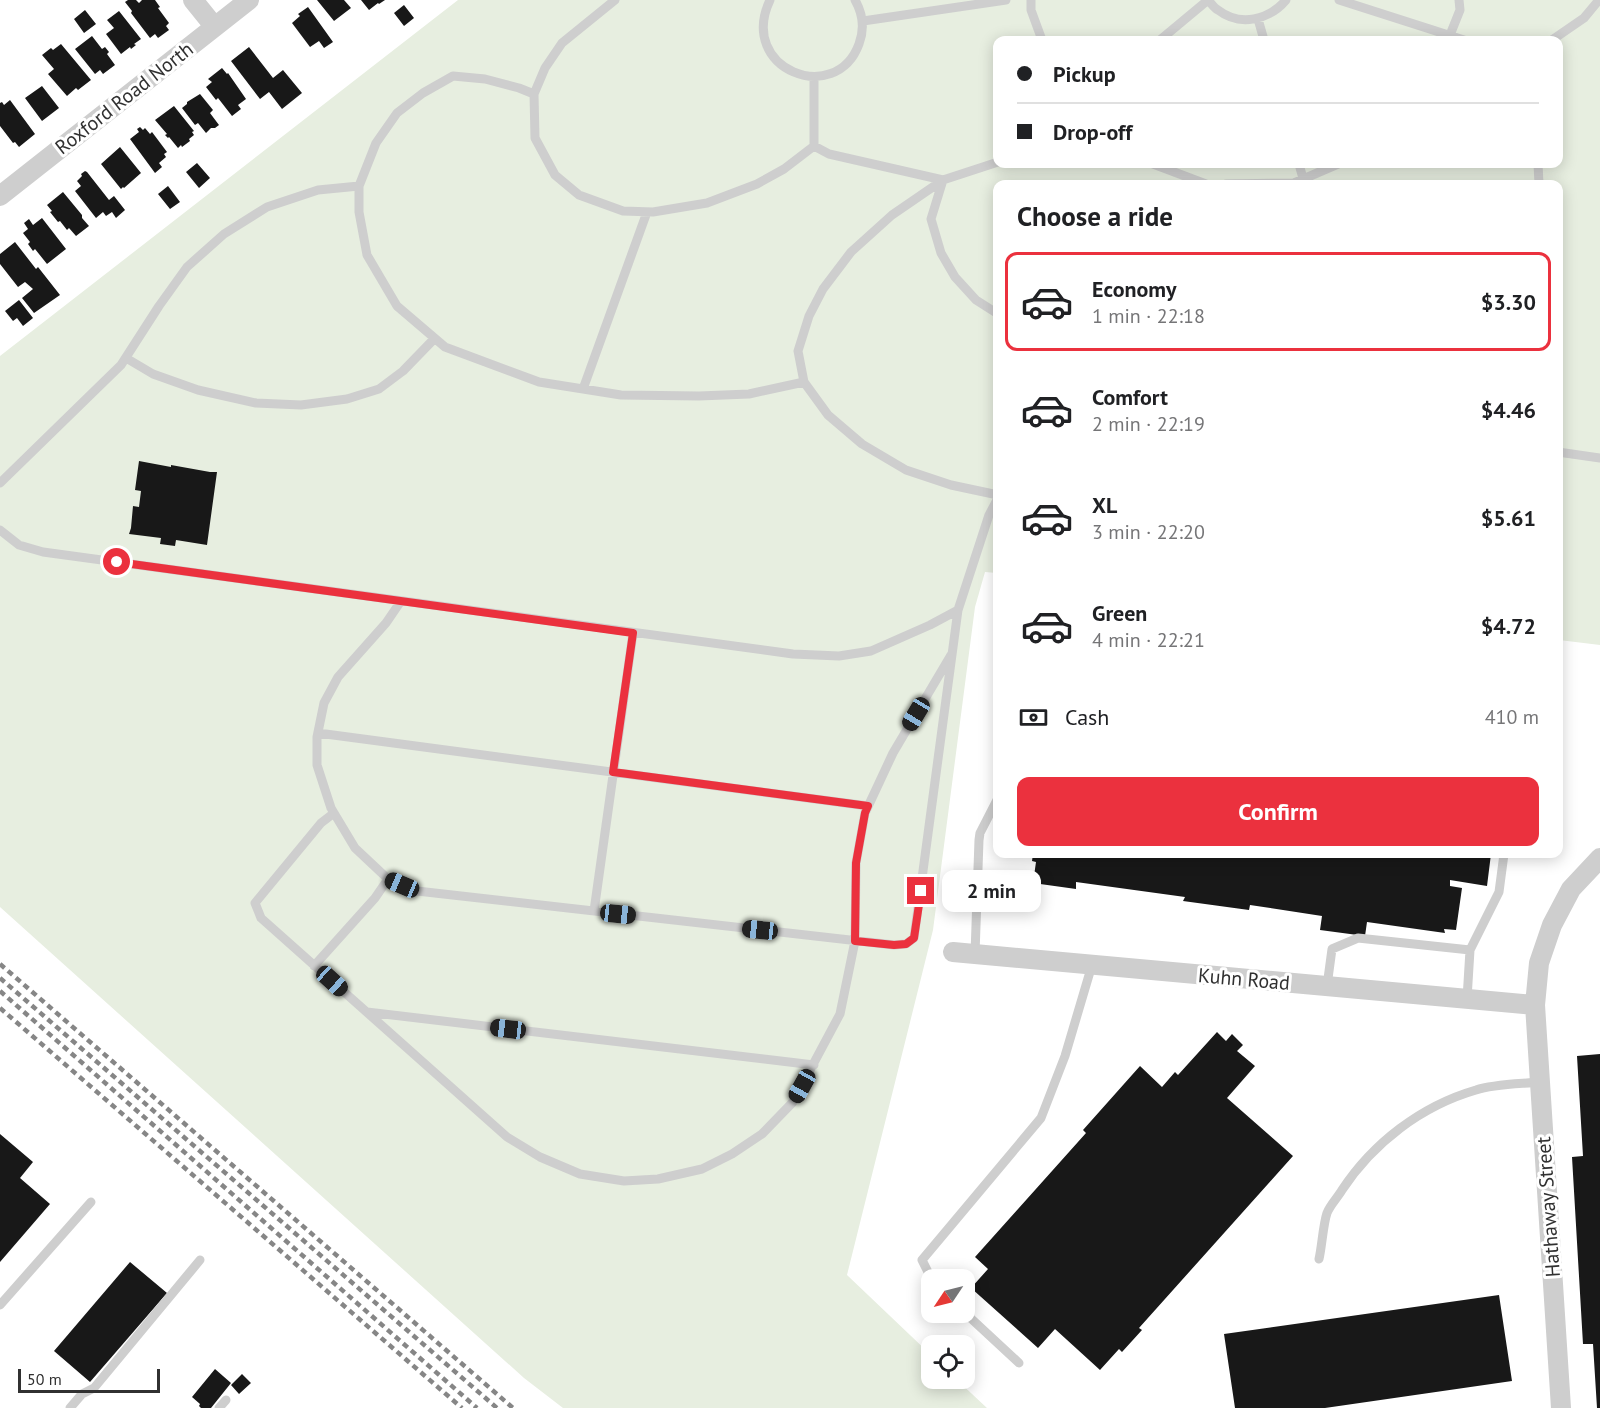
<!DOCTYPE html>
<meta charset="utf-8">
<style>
:root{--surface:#fff;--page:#f6f6f6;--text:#202124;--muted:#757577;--line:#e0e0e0;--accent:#eb313e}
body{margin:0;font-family:"PT Sans",sans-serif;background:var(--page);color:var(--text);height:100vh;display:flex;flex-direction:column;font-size:22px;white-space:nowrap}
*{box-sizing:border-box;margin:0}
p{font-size:20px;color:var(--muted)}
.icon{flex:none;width:33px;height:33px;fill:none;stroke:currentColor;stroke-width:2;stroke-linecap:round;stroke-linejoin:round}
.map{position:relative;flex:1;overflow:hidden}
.panel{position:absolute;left:993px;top:180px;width:570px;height:678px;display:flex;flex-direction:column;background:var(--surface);border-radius:12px;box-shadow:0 3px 15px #0003}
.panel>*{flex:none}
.hud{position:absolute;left:993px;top:36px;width:570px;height:132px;border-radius:12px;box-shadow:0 3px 15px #0003;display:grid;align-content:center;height:132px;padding:0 24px;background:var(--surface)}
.needle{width:39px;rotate:235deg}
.fabs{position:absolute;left:921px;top:1269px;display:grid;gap:12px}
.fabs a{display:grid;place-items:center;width:54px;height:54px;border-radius:12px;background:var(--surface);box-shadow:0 3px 15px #0003;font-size:30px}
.scale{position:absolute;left:18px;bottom:15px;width:142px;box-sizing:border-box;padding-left:6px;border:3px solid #313131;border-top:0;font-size:16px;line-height:21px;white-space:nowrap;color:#313131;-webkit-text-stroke:4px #fff;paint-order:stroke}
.end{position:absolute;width:27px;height:27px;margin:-14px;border:8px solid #eb313e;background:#fff;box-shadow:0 0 0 3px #fff}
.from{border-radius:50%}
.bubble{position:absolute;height:42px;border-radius:12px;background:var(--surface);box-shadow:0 3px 15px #0003;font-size:20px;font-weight:700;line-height:42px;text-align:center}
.car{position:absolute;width:18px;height:36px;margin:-18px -9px;border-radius:8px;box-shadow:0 0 4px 2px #0007;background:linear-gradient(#222 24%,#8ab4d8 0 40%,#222 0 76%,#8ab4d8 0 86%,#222 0)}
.hud b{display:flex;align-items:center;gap:21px;height:57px;font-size:22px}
.hud b+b{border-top:2px solid var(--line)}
.hud i{width:15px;height:15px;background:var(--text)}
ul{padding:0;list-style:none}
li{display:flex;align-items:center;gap:18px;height:99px;margin:0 12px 9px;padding:0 12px;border:3px solid transparent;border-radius:12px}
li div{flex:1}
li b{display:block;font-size:22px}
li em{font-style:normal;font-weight:700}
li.selected{border-color:var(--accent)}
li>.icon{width:54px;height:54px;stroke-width:1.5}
h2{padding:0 24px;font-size:27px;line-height:72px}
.pay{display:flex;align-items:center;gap:15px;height:66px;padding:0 24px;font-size:22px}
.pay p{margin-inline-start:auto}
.primary-button{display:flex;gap:12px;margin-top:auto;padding:12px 24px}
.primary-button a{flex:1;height:69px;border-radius:12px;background:var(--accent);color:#fff;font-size:24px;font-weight:700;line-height:69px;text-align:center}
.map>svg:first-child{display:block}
.green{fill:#e7eee0;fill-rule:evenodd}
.building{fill:#181818}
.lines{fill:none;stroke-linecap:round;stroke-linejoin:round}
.lane{stroke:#cecece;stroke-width:9}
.street{stroke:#cecece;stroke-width:20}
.rail{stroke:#868686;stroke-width:4.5;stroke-dasharray:6 4.5;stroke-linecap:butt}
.route{stroke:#eb313e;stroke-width:8}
.labels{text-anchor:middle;stroke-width:6;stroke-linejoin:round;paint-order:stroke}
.street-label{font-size:20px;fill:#313131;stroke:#fff}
</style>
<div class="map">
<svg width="1600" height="1408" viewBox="0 0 1600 1408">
<rect width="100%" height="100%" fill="#fff"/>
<path class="green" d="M458 0H1600V645L1559 640 1558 184H998L997 573 985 572 975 607 933 930 847 1275 931 1355 932 1378 956 1379 987 1408H563L524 1378 0 907V356ZM998 40H1558V164H998Z"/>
<path class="building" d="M128 0H136L139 3 142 0H155L160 7 158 8 169 23 166 26 169 30 158 38 155 34 150 38 131 13 132 11 125 2Z
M317 0H344L351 8 334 21Z
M361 0H385L379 4 378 3 369 10Z
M404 5 414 18 404 26 394 13Z
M308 7 333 42 324 48 319 41 310 47 292 23 300 16 298 14Z
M85 10 96 24 84 33 74 19Z
M119 11 141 39 134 44 136 45 131 49 130 47 121 54 106 34 114 28 107 20Z
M92 36 102 49 105 47 109 52 107 54 115 65 103 74 100 70 95 74 75 49Z
M61 44 91 80 78 90 76 88 67 96 48 74 54 69 42 55 51 48 53 50Z
M249 47 273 78 283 70 302 93 282 109 269 92 260 99 231 61Z
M222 68 227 74 228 73 246 99 238 105 241 109 232 116 218 98 216 100 206 87 212 82 208 79Z
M42 86 59 108 42 121 25 98Z
M200 94 213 110 210 113 219 125 215 128H211L206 133 198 123 195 125 182 108 187 104V102Z
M10 100 35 134 19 147 15 142 13 143 0 126V103L2 102 4 105Z
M174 106 194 131 192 132 194 135 189 139 190 141 182 147 181 145 178 148 169 137 168 138 165 135 167 134 155 120Z
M140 127 143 130 145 128 150 134 152 132 167 152 164 154 166 157 159 163 162 167 155 173 130 139 139 132 137 129Z
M120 147 141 173 124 188 123 187 121 189 101 164Z
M197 163 210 178 199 188 186 172Z
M85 171 87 172 109 200 114 196 125 210 116 218 112 212 106 216 103 212 96 218 75 191 81 186 77 181 82 176 81 174Z
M168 186 180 202 170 209 158 194Z
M63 192 82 215V218L89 226 76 236 69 228 67 230 60 221 58 222 50 212 52 211 47 205Z
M42 218 66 249 47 264 35 249 33 251 28 244 30 242 23 233 28 229 24 223 29 219 33 225Z
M15 242 36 269 38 267 60 295 34 313 22 298 33 289 25 282 18 287 0 264V254Z
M19 300 33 318 23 326 17 318 13 321 5 311Z
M139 461 171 467V465L210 472H217L207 545 176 540 175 546 160 544 161 538 129 534 131 528 133 506 139 507 141 491 135 490Z
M1033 854H1491L1487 886 1450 880V886L1462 888 1456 930 1444 929 1445 933 1367 922 1365 936 1320 930 1322 916 1250 905 1249 910 1183 901 1185 897 1076 882V889L1033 883 1036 862 1032 861Z
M1217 1032 1226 1041 1232 1034 1243 1045 1237 1051 1255 1066 1227 1098 1293 1156 1139 1328 1142 1330 1122 1352 1119 1349 1100 1370 1055 1329 1038 1348 971 1288 988 1269 975 1257 1086 1133 1083 1130 1140 1066 1162 1087 1175 1072 1178 1075Z
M1600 1054V1408H1597L1593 1344H1583L1572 1157 1583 1156 1577 1056Z
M0 1134 33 1162 20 1178 50 1204 0 1262Z
M130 1262 167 1293 90 1382 54 1351Z
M1499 1295 1512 1381 1325 1408H1235L1224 1334Z
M215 1369 231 1383 211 1408H201L199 1406 200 1404 192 1397Z
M242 1374 251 1383 239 1394 231 1385Z"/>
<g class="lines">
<path class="lane" d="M615 0 562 43 545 68 534 94 535 138 555 175 579 195 623 211 653 212 707 203 757 184 784 169 814 146V77
M770 0C737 70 836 107 859 44 865 28 863 14 855 0
M1031 0V10L1042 40
M1208 0C1211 3 1214 8 1218 10 1240 27 1269 20 1286 0
M1339 0 1464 40
M1258 19 1264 40
M863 21 1006 0
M1160 40 1208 0
M1448 40 1460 10 1459 0
M1552 40 1584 18 1599 0
M814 146 829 154 943 180 998 162
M1153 164 1206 184
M1299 164 1304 182
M1538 164 1539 184
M943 180 892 215 851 252 823 289 809 316 798 351 804 382 828 415 862 444 906 470 951 485 998 495
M943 180 931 219 941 253 955 277 976 300 998 314
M1226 184 1294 183 1338 164
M359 186V212L367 255 397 306 445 347 539 382 621 395 699 396 749 394 804 382
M126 358 153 374 198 390 256 403 301 405 347 399 379 389 403 371 434 339
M583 389 647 212
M1558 452 1600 458
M0 483 121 365 159 306 187 267 224 234 267 207 318 190 359 186 376 143 397 113 423 93 453 76 485 79 519 88 534 94
M0 530 19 545 43 552 793 654 839 656 871 651 930 625 958 610 989 515 998 498
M401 601 386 623 338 677 324 703 317 737V765L331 808 355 848 388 879 417 891 894 945 906 944 914 938 958 610
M318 733 868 806
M334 813 321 823 255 903 261 918 507 1137 540 1157 580 1174 624 1181 658 1179 702 1169 732 1154 762 1134 793 1102 840 1014 855 941 856 863 865 813 893 753 951 655
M594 911 633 633
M1470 950 1499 892 1504 854
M975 954 979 840 980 833 998 798
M314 966 375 898 388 879
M1327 986 1332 949 1358 938 1470 950 1467 999
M367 1012 814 1065
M1319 1259C1322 1246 1323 1225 1327 1213 1330 1205 1338 1197 1342 1190 1373 1143 1421 1106 1476 1090 1494 1084 1520 1084 1540 1082
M932 1280 922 1260 1041 1118 1065 1056 1092 965
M0 1305 91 1202
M964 1312 1019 1363
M70 1408 82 1394 94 1388 200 1260
M219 1408 226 1400"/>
<path class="street" d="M193 0 214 26
M0 196 249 0
M953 952 1535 1005
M1561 1408 1535 1005 1539 963 1552 925 1571 889 1600 858"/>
<path class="rail" d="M0 964 513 1408
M0 978 497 1408
M0 991 477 1408
M0 1008 462 1408"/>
</g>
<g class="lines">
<path class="route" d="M117 562 633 633 613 772 868 806 865 813 856 863 855 941 894 945 906 944 914 938 921 891"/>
</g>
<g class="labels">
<g class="street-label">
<text transform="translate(124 98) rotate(-38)" y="7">Roxford Road North</text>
<text transform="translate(1244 979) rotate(5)" y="7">Kuhn Road</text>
<text transform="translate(1548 1207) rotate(-94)" y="7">Hathaway Street</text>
</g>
</g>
</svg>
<div class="fabs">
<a><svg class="needle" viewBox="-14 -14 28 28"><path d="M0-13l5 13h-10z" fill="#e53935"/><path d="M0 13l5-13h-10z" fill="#757577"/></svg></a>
<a><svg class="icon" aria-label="locate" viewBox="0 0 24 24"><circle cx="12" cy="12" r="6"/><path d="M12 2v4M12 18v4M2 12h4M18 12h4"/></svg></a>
</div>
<div class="scale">50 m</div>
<i class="end from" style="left:117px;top:562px"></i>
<i class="end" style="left:921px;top:891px"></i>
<div class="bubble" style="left:942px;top:870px;width:99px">2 min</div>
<i class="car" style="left:916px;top:714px;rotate:211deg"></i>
<i class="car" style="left:402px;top:885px;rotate:293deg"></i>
<i class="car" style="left:618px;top:914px;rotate:96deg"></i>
<i class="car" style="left:760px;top:930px;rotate:276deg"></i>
<i class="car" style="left:332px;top:981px;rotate:132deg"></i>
<i class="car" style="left:508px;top:1029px;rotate:277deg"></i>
<i class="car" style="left:802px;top:1086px;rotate:209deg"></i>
<div class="hud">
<b><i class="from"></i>Pickup</b>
<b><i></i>Drop-off</b>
</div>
<section class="panel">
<h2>Choose a ride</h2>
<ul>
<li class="selected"><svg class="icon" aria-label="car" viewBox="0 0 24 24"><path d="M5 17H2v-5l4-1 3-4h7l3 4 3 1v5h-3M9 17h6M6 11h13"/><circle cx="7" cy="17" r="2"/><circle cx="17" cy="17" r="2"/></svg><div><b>Economy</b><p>1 min · 22:18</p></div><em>$3.30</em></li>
<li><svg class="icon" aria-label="car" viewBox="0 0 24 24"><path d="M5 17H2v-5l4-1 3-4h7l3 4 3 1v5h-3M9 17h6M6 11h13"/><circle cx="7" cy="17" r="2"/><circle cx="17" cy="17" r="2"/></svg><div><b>Comfort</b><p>2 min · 22:19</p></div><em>$4.46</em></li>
<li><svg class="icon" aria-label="car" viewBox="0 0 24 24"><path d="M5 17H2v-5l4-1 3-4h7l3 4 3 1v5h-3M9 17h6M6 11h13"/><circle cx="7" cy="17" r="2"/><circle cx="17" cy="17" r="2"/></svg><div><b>XL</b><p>3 min · 22:20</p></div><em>$5.61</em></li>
<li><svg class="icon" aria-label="car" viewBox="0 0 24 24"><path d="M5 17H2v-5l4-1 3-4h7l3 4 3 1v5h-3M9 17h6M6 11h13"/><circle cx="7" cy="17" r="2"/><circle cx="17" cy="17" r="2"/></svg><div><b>Green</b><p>4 min · 22:21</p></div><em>$4.72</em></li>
</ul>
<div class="pay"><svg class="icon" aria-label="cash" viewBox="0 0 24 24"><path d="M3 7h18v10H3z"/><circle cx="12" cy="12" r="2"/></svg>Cash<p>410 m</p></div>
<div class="primary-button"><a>Confirm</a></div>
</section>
</div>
